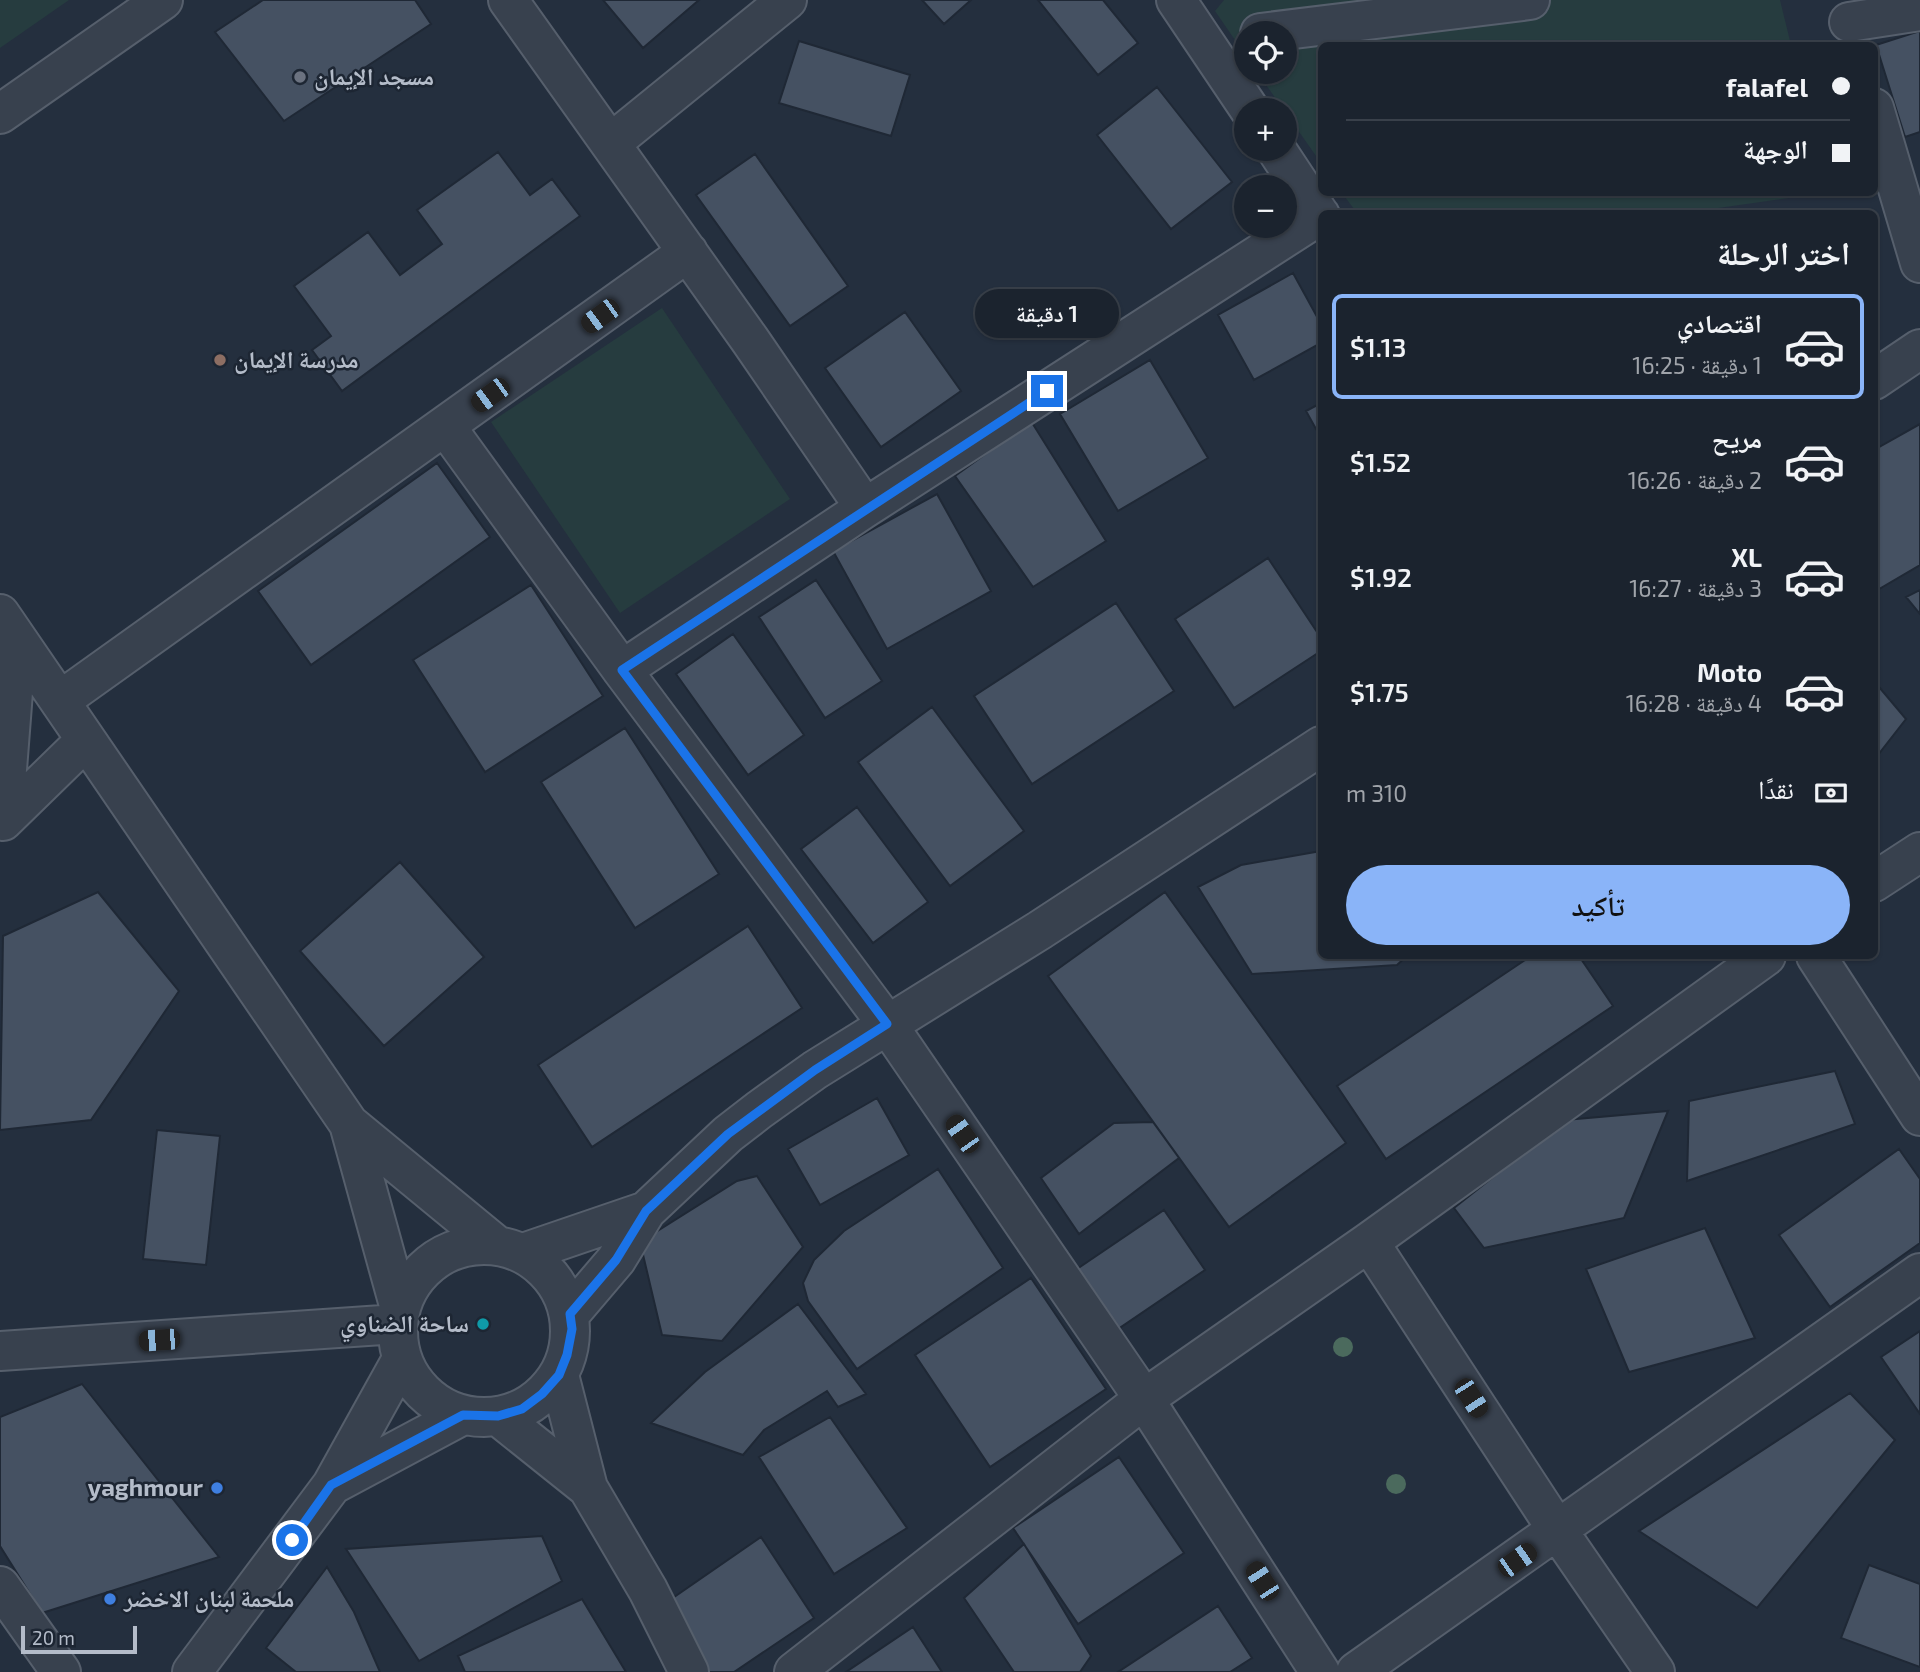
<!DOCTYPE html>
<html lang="ar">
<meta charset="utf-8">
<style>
:root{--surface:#1b232e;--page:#282f3a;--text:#f1f3f6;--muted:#a0a4aa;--line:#39404a;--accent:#8ab4f8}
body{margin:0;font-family:"Exo 2","Noto Naskh Arabic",sans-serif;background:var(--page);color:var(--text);direction:rtl;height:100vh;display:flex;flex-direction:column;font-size:26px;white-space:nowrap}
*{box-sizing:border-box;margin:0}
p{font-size:23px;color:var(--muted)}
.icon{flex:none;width:38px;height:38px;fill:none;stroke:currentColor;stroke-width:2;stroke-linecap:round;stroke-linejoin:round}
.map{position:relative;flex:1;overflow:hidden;direction:ltr}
.details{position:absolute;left:1318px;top:210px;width:560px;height:749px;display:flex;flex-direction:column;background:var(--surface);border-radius:10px;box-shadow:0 2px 5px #0004,0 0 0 2px var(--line);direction:rtl}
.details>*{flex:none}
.banner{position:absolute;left:1318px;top:42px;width:560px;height:154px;border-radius:10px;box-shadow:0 2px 5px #0004,0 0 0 2px var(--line);direction:rtl;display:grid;align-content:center;height:154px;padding:0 28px;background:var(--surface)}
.tools{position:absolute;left:1234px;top:21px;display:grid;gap:14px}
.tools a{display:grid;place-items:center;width:63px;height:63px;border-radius:50%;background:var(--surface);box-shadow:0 2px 5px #0004,0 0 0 2px var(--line);font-size:35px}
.scale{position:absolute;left:21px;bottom:18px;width:116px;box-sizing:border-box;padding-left:7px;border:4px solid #b4bcc9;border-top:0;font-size:19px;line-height:24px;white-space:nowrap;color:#b4bcc9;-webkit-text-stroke:5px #1d2633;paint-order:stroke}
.end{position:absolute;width:32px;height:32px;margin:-16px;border:9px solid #1a73e8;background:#fff;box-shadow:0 0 0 4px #fff}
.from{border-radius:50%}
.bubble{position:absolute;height:49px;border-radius:24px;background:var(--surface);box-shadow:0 2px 5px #0004,0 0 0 2px var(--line);font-size:23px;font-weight:600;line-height:49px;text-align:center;direction:rtl}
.car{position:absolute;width:21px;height:42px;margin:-21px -10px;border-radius:9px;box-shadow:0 0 5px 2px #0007;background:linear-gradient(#222 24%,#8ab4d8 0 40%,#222 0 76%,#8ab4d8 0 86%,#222 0)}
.banner b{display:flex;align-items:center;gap:24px;height:66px;font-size:26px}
.banner b+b{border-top:2px solid var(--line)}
.banner i{width:18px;height:18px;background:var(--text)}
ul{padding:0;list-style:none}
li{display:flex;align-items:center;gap:21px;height:105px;margin:0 14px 10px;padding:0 14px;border:4px solid transparent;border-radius:10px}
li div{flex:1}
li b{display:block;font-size:26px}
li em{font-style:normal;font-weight:600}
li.active{border-color:var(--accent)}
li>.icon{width:63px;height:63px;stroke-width:1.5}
h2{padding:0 28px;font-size:32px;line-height:84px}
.pay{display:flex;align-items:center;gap:18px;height:77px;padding:0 28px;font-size:26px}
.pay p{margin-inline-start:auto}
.action{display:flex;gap:14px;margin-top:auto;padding:14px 28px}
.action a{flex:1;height:80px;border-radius:42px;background:var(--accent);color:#111;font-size:28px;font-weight:600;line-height:80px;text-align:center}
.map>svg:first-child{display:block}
.green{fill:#263c3f}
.building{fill:#455162;stroke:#1f2835;stroke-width:2}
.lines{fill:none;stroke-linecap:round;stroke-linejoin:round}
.minor-casing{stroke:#565f6c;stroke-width:42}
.minor{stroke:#38414e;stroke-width:38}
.tree{fill:#4b6a5d}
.route{stroke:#1a73e8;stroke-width:9}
.worship-dot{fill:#6b7280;stroke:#1d2633;stroke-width:2.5}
.education-dot{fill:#8d6e63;stroke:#1d2633;stroke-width:2.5}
.culture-dot{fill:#0f9aa8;stroke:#1d2633;stroke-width:2.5}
.shop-dot{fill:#3f7fe0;stroke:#1d2633;stroke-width:2.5}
.labels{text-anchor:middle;stroke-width:5;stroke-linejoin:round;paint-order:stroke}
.poi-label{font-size:24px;font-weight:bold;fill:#b4bcc9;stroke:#1d2633;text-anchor:start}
</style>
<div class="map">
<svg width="1920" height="1672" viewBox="0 0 1920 1672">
<rect width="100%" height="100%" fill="#242f3e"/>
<path class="green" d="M0 0H69L0 48Z
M1224 0H1780L1791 45 1321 46V163L1257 72H1284V33H1246V56L1215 11Z
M1342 193H1824L1676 214 1357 213Z
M662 308 790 499 620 613 491 422Z"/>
<path class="building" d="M263 0H415L431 24 284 121 215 32Z
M603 0H699L643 48Z
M922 0H971L944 24Z
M1038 0H1103L1138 43 1098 75Z
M1920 31V132L1905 137 1876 45Z
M799 41 910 75 891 136 779 103Z
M1157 87 1232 182 1171 229 1097 135Z
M498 152 530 195 552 179 580 216 342 391 312 350 331 336 294 286 368 232 400 275 442 244 417 210Z
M755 154 848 286 790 326 696 195Z
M1293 273 1321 324V343L1254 380 1218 315Z
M905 312 961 391 881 447 825 368Z
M1150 360 1208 458 1118 511 1060 414Z
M1321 403V438L1306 411Z
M1031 421 1106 541 1033 587 955 476Z
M1920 424V565L1874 592V450Z
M437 463 490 537 311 665 258 591Z
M937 494 991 591 887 649 833 551Z
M1268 558 1321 638V651L1234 708 1175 619Z
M816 580 882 681 825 718 759 617Z
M531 585 603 696 485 772 413 660Z
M1920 590V614L1906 597Z
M1116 603 1174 691 1032 784 974 696Z
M733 634 804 735 748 775 676 674Z
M1874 681 1906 719 1874 760Z
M932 707 1024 831 950 886 858 762Z
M625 728 719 874 635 928 541 782Z
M857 807 928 902 873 943 801 849Z
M1321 851V956H1407L1397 965 1252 974 1198 887 1241 865Z
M400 862 484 957 384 1046 300 951Z
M98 892 179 991 91 1120 0 1130 3 936Z
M1165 892 1346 1143 1229 1227 1048 976Z
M748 926 802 1008 592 1147 538 1065Z
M1531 956H1579L1613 1006 1386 1159 1337 1086Z
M1835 1071 1855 1124 1687 1181 1689 1101Z
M877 1098 909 1155 820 1205 788 1149Z
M1668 1111 1624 1218 1484 1248 1454 1208 1565 1120Z
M1153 1122 1179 1158 1079 1234 1041 1178 1114 1123Z
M157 1130 220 1136 206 1265 143 1259Z
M1899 1149 1920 1179V1243L1830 1307 1779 1235Z
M938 1169 1003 1268 857 1369 808 1301 803 1283 814 1260 844 1231Z
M757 1176 803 1247 722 1341 662 1335 640 1242 737 1181Z
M1164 1210 1205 1270 1118 1329 1077 1269Z
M1705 1228 1755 1338 1629 1372 1586 1269Z
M1031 1278 1106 1389 990 1467 915 1355Z
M798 1304 866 1394 838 1407 827 1391 764 1430 743 1455 651 1423 705 1372Z
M1920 1331V1414L1881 1357Z
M82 1384 219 1557 42 1613 0 1546V1417Z
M1850 1393 1895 1440 1757 1608 1639 1531Z
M830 1417 907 1528 834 1574 759 1457Z
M1119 1457 1184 1553 1078 1624 1013 1528Z
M542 1536 562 1581 419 1661 346 1549Z
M761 1537 814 1618 734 1672H708L667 1602Z
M1024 1544 1091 1656 1080 1672H1014L964 1598Z
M1869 1565 1920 1584V1667L1841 1638Z
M327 1567 354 1612 380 1672H296L266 1648Z
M582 1599 626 1672H465L458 1656Z
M1218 1606 1252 1658 1230 1672H1118Z
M913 1627 942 1672H846Z"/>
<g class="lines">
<g class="minor-casing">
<path id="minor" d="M508 0 750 340 865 508
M1176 0 1250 110
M1849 22 1920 11
M1260 33 1530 0
M1874 108 1920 263
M0 114 163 0
M611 143 787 0
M1276 149 1321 217
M1874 380 1920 349
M446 427 622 670 887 1024 1144 1399 1320 1672
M0 614 349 1124 496 1245
M17 640 3 821 86 740
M622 670 865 508 1320 215
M61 700 688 252
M1874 882 1920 852
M1816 956 1920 1116
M349 1124 400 1309
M1369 1242 1558 1531 1655 1672
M398 1331a86 86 0 1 1 172 0a86 86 0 1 1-172 0Z
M523 1253 646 1211
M570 1314 616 1260 646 1211 728 1134 759 1110 815 1070 1040 930 1321 746
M0 1351 397 1324
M498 1416 588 1488 559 1375
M332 1485 463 1415
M588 1488 648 1590 689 1672
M0 1586 61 1672
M192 1672 332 1485 402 1359
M794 1672 1144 1399 1369 1242 1766 956
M1356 1672 1920 1273"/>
</g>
<use href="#minor" class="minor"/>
</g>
<g class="tree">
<circle cx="1343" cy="1347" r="10"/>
<circle cx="1396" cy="1484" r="10"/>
</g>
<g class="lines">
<path class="route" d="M292 1540 331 1485 463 1415 498 1416 522 1409 542 1394 559 1375 567 1355 572 1329 570 1314 616 1260 646 1211 728 1134 815 1070 887 1024 622 670 1047 391"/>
</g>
<circle class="worship-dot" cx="300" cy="77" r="7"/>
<circle class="education-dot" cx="220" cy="360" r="7"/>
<circle class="culture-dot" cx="483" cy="1324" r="7"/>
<g class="shop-dot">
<circle cx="217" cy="1488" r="7"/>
<circle cx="110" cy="1599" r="7"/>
</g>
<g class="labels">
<g class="poi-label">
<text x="314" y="85">مسجد الإيمان</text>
<text x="234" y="368">مدرسة الإيمان</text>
<text x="469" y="1332" text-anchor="end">ساحة الضناوي</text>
<text x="203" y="1496" text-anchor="end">yaghmour</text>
<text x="124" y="1607">ملحمة لبنان الاخضر</text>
</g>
</g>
</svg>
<div class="tools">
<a><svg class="icon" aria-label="locate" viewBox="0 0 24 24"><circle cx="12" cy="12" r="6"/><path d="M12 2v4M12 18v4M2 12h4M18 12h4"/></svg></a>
<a>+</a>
<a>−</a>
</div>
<div class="scale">20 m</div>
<i class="end from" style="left:292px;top:1540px"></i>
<i class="end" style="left:1047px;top:391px"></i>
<div class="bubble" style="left:975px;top:289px;width:144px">1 دقيقة</div>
<i class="car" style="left:600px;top:316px;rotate:234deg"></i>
<i class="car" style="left:490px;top:395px;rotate:234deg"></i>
<i class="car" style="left:962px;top:1134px;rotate:325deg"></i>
<i class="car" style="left:159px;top:1340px;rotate:266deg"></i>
<i class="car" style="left:1471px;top:1398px;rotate:147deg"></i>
<i class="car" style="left:1517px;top:1560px;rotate:55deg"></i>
<i class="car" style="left:1262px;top:1581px;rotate:327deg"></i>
<div class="banner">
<b><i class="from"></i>falafel</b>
<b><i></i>الوجهة</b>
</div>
<section class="details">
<h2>اختر الرحلة</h2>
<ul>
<li class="active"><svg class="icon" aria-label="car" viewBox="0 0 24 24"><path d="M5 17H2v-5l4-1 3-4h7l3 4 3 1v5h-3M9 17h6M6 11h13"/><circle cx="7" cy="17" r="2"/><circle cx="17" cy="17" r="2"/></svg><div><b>اقتصادي</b><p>1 دقيقة · 16:25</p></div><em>$1.13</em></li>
<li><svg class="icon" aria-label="car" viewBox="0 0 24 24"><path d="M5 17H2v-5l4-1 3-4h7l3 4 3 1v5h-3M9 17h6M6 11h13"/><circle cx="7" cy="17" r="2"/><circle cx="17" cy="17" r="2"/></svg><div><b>مريح</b><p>2 دقيقة · 16:26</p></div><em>$1.52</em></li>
<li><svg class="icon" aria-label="car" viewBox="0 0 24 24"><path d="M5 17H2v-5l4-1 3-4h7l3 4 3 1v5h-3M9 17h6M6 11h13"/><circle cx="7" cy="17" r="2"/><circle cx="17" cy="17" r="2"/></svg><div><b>XL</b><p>3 دقيقة · 16:27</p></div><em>$1.92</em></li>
<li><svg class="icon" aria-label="car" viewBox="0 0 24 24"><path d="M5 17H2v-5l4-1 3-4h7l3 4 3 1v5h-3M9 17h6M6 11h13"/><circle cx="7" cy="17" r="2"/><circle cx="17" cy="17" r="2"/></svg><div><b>Moto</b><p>4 دقيقة · 16:28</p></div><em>$1.75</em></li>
</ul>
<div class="pay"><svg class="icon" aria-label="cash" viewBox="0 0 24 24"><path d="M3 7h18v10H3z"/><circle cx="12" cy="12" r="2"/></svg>نقدًا<p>310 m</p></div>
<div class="action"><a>تأكيد</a></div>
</section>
</div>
